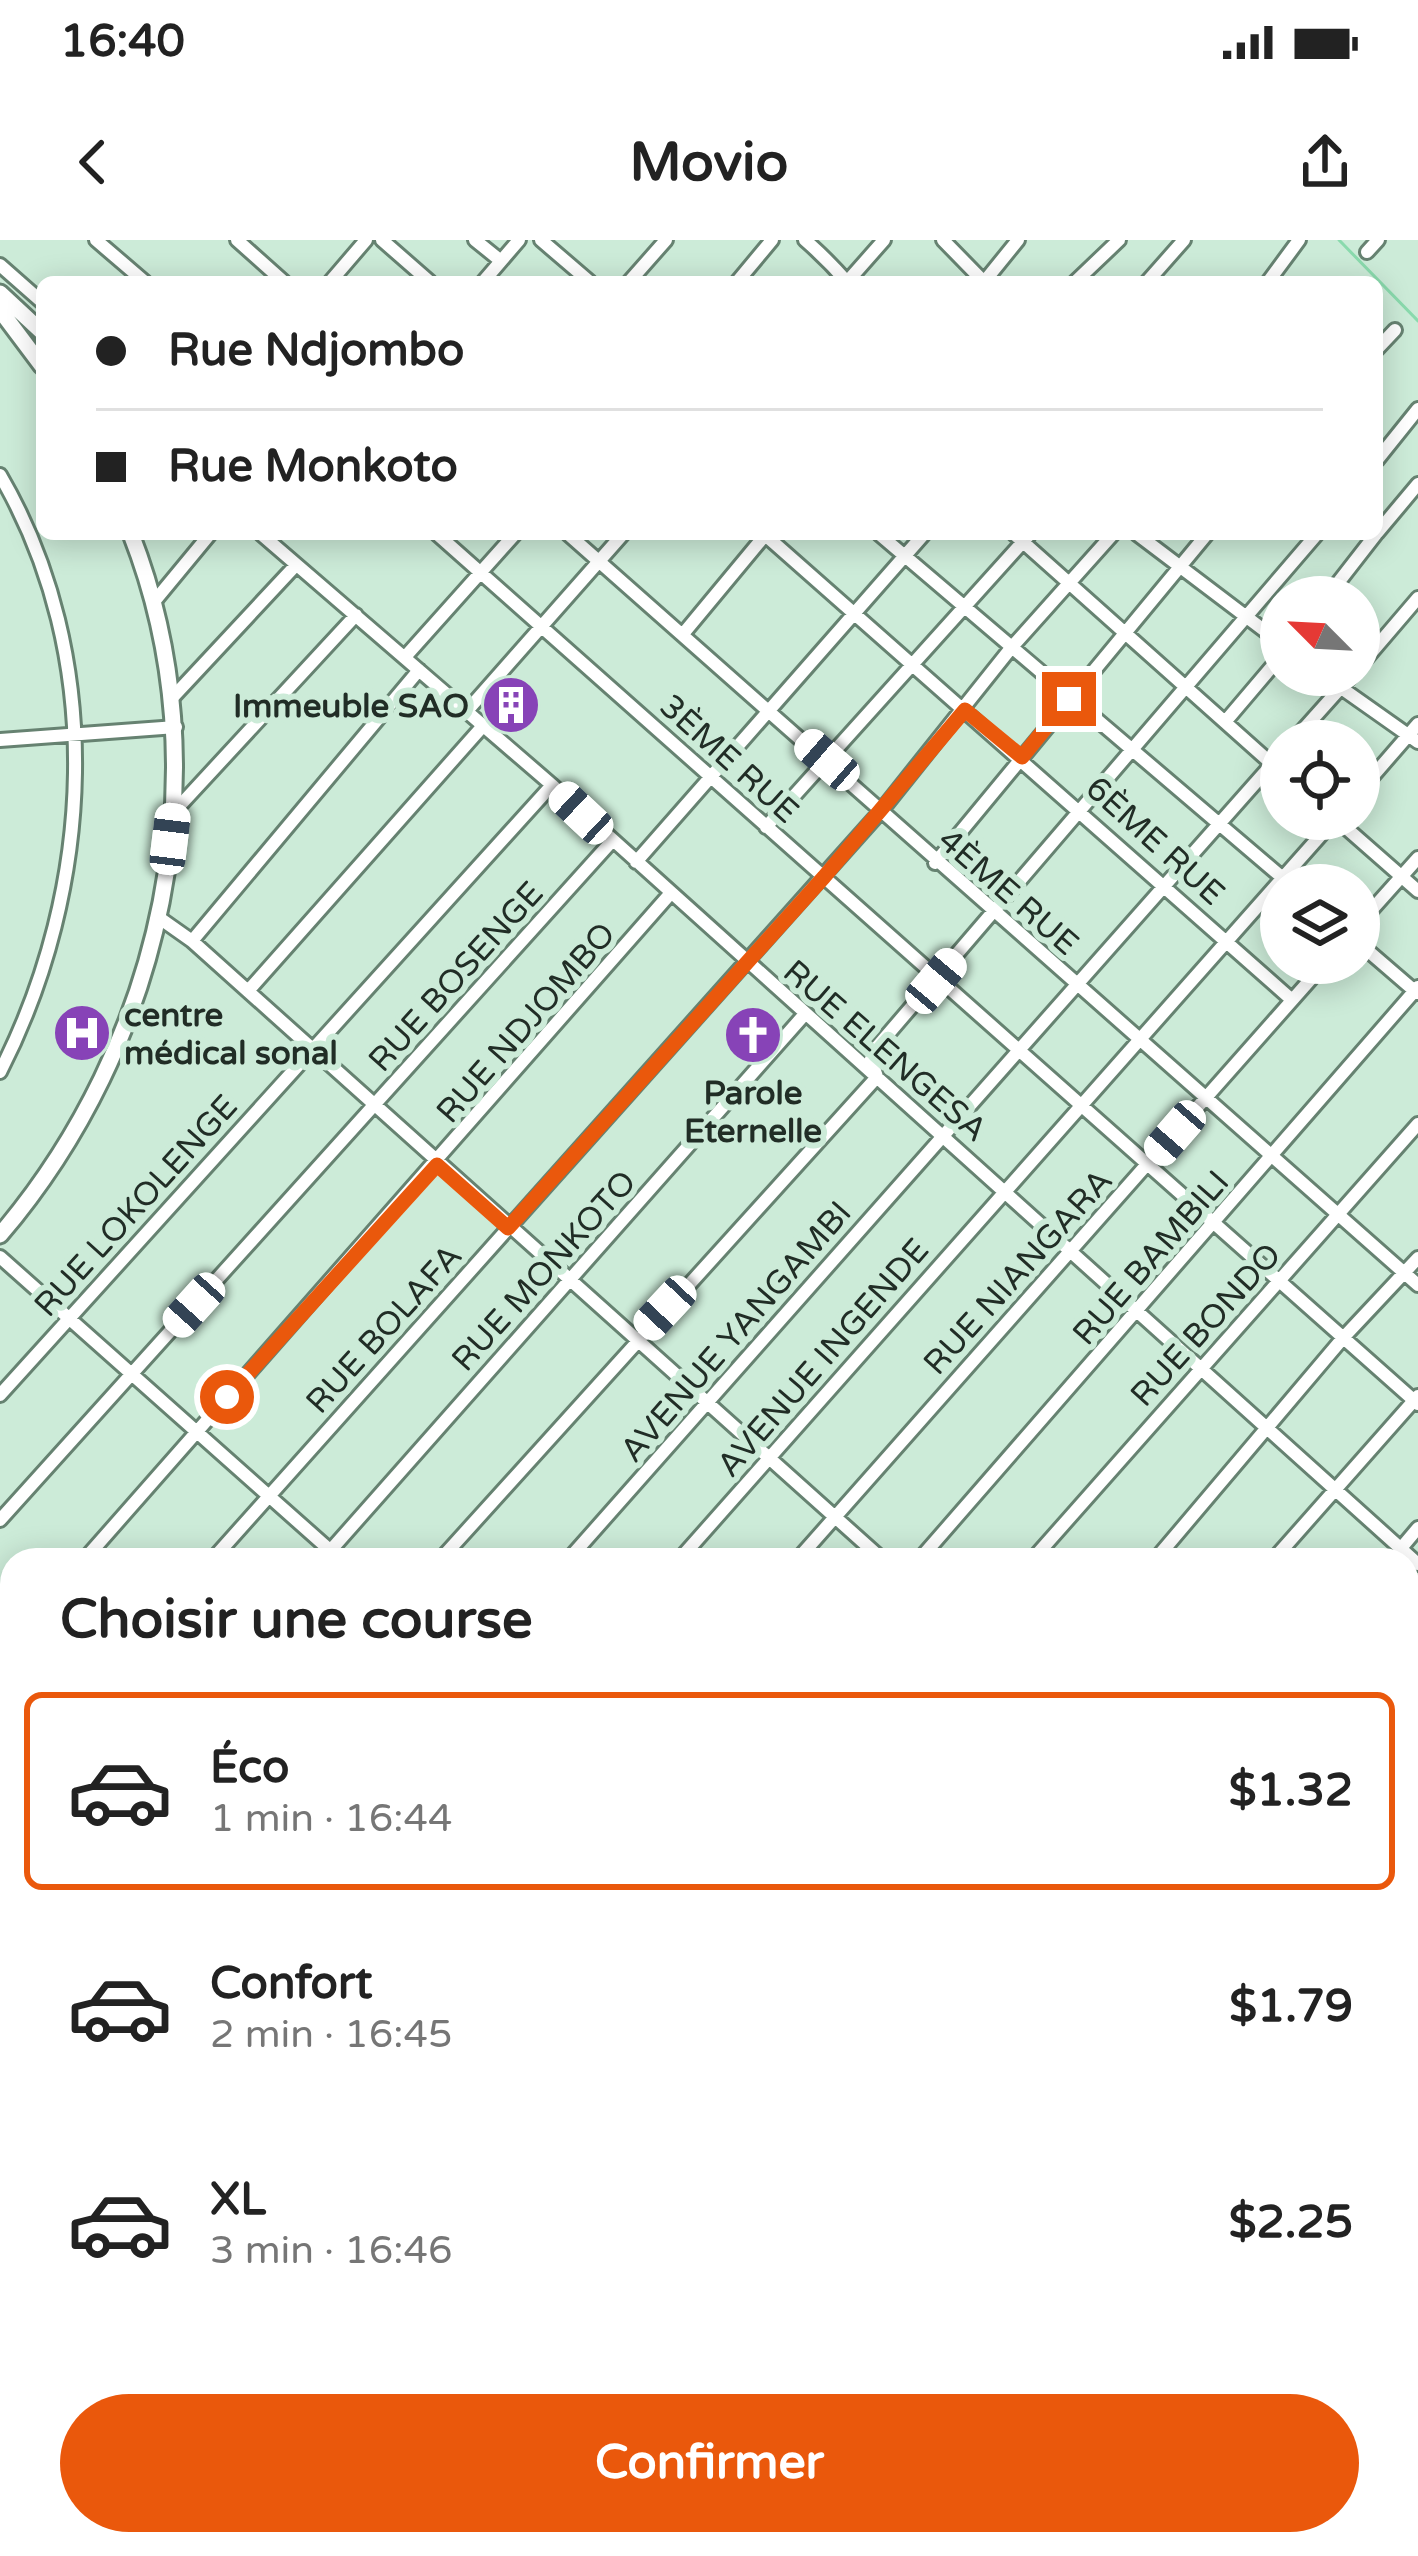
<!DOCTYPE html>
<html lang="fr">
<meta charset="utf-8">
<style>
:root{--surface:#fff;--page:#f6f6f6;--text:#222;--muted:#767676;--line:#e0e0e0;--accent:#ea580c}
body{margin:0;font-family:"Varela Round",sans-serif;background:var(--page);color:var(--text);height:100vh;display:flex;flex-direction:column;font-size:45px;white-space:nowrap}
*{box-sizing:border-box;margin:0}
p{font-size:39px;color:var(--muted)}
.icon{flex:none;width:66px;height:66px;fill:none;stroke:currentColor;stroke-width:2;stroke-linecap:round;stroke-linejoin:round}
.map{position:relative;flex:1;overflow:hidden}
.side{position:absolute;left:0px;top:1308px;width:1419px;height:1008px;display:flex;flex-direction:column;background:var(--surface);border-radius:36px 36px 0 0;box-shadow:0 6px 30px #0003}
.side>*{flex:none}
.banner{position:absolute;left:36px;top:36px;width:1347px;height:264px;border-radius:18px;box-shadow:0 6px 30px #0003;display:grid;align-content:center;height:264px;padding:0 60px;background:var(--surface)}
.needle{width:78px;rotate:294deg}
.buttons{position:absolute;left:1260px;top:336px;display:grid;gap:24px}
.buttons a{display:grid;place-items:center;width:120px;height:120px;border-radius:50%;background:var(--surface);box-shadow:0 6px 30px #0003;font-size:60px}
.end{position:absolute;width:54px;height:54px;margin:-27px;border:15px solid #ea580c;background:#fff;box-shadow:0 0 0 6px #fff}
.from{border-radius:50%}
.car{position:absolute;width:36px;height:72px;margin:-36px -18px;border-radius:15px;box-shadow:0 0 9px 3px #0007;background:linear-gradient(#fff 24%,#345 0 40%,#fff 0 76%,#345 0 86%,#fff 0)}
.banner b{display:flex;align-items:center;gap:42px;height:114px;font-size:45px}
.banner b+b{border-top:3px solid var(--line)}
.banner i{width:30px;height:30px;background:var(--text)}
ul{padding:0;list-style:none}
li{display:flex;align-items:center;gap:36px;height:198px;margin:0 24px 18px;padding:0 36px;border:6px solid transparent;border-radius:18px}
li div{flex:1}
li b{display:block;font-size:45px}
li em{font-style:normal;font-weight:800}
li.active{border-color:var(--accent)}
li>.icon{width:108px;height:108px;stroke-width:1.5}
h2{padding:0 60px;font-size:54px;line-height:144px}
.primary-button{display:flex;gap:24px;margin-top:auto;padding:24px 60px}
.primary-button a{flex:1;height:138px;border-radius:72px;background:var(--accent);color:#fff;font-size:48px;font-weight:800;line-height:138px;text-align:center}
.status{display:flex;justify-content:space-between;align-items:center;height:84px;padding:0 60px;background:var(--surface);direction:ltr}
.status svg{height:33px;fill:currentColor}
header{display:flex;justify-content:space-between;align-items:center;height:156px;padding:0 60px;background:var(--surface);font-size:54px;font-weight:800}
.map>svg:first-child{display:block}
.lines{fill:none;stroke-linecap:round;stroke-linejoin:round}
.stream{stroke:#8adaad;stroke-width:3}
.minor-casing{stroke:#668271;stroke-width:18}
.major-casing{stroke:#668271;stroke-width:21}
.minor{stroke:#fff;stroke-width:12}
.major{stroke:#fff;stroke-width:15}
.route{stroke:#ea580c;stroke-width:15}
.labels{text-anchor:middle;stroke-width:12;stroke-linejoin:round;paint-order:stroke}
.poi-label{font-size:33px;font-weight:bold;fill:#212d26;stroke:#ccebd8;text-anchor:end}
.street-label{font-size:33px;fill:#212d26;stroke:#ccebd8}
</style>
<div class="status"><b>16:40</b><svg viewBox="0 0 49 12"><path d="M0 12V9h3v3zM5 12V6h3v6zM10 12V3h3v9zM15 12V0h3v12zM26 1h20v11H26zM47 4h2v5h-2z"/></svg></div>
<header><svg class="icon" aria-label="back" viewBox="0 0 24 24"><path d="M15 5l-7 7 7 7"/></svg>Movio<svg class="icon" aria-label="share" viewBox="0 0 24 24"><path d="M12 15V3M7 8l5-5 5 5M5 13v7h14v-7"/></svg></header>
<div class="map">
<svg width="1418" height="2316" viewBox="0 0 1418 2316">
<rect width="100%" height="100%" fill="#ccebd8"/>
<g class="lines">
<path class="stream" d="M1339 0 1418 81"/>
<g class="minor-casing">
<path id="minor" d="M96 0 145 42
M237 0 284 42
M382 0 430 42
M475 0 501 21
M541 0 590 42
M805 0C820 13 834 27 847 42L884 0
M943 0 984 42
M1367 12 1378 0
M0 25 42 62
M330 42 366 0
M483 42 519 0
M629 42 666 0
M737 42 772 0
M984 42 1018 0
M1075 42 1119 0
M1147 42 1184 0
M1268 42 1299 0
M1377 109 1395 90
M1377 220 1418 169
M0 235C106 417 94 648 0 832
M1377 293 1418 244
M261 294 552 545 1418 1324
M437 294 1418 1164
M568 294 1418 1045
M764 294 1292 760
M879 294 1291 645
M1014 294 1281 532
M1137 294 1281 403
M1327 357 1376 294
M153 363 210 294
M683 394 766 294
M405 417 515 294
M1359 427 1418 358
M1323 435 1418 502
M173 457 296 325
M466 472 623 294
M1225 482 1281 416
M0 500 176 487
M1293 501 1352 435
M1359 552 1418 484
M173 573 356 375
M1336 579 1418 651
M766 587 1030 294
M636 622 924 294
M935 623 1207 294
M158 677 192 701 883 1320
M1359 684 1418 618
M192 701 419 430
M1359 703 1417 753
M248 751 482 487
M0 1017 341 1320
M0 1155 552 545
M0 1280 612 601
M84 1320 670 654
M212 1320 881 571 1011 408 1113 294
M322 1320 804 775
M440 1320 877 837 871 819 877 807 1317 294
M568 1320 1281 514
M679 1320 1335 579
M797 1320 1325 723
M919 1320 1418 747
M1032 1320 1418 884
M1155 1320 1343 1098 1418 1018
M1273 1320 1418 1156
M1391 1320 1418 1288
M0 1416 12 1402
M1407 1436 1418 1424
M0 1500 12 1510
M0 1558 12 1544
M0 1683 12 1670
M1407 1698 1418 1685
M1407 1771 1418 1780
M0 1818 12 1805
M1407 1825 1418 1811
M1407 1945 1418 1933
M0 1955 12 1941
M0 1995 12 2006
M1407 2070 1418 2058
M0 2084 12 2071
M1407 2173 1418 2161
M0 2222 12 2209
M1407 2291 1418 2278
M361 2304 375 2316
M905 2304 918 2316
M36 2316 47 2304
M148 2316 159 2304
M271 2316 281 2304
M395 2316 406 2304
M506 2316 516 2304
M630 2316 640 2304
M746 2316 756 2304
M862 2316 872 2304
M998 2316 1008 2304
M1089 2316 1100 2304
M1196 2316 1207 2304
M1287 2316 1297 2304
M1385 2316 1396 2304"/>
</g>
<g class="major-casing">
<path id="major" d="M0 53 42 92
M0 70 42 126
M0 995C162 805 224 531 131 294"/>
</g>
<use href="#minor" class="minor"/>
<use href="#major" class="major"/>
</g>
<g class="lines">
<path class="route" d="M227 1157 437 925 508 988 824 637 965 470 1022 517 1069 459"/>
</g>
<defs>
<g id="building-disc" transform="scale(3)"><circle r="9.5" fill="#8743b7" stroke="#ccebd8"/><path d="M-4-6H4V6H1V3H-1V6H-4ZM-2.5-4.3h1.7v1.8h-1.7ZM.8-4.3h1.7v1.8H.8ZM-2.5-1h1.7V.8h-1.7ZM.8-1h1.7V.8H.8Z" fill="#fff"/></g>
<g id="hospital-disc" transform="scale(3)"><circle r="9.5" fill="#8743b7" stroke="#ccebd8"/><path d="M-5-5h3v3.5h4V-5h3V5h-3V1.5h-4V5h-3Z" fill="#fff"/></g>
<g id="church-disc" transform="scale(3)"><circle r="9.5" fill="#8743b7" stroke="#ccebd8"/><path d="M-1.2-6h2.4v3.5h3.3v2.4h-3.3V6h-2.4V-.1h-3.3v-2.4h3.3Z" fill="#fff"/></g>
</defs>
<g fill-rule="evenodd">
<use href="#building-disc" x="511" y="465"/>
<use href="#hospital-disc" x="82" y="793"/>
<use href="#church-disc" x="753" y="795"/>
</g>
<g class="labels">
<g class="poi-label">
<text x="469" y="477">Immeuble SAO</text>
<text x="124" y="786" text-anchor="start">centre<tspan x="124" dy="38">médical sonal</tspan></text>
<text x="753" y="864" text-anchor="middle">Parole<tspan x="753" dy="38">Eternelle</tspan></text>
</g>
<g class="street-label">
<text transform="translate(730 518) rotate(42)" y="12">3ÈME RUE</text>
<text transform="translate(1156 600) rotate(42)" y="12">6ÈME RUE</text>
<text transform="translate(1009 651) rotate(41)" y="12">4ÈME RUE</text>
<text transform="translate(455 736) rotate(-48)" y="12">RUE BOSENGE</text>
<text transform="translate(525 782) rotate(-49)" y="12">RUE NDJOMBO</text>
<text transform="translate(886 810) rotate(41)" y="12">RUE ELENGESA</text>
<text transform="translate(135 965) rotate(-48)" y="12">RUE LOKOLENGE</text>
<text transform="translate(1150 1017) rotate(-49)" y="12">RUE BAMBILI</text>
<text transform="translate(543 1030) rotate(-48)" y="12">RUE MONKOTO</text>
<text transform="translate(1017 1031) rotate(-48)" y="12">RUE NIANGARA</text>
<text transform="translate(1205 1084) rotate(-48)" y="12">RUE BONDO</text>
<text transform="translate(383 1088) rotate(-48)" y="12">RUE BOLAFA</text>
<text transform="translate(735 1091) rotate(-49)" y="12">AVENUE YANGAMBI</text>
<text transform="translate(822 1117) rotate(-49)" y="12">AVENUE INGENDE</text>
</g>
</g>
</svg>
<div class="buttons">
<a><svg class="needle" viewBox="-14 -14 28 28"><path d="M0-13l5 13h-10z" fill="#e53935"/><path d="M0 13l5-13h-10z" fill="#767676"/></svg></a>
<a><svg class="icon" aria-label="locate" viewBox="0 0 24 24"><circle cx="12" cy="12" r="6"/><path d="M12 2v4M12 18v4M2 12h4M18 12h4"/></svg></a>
<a><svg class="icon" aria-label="layers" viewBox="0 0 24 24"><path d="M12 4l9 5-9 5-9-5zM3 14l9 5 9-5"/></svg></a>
</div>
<i class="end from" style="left:227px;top:1157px"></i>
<i class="end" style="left:1069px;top:459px"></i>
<i class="car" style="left:827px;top:520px;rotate:311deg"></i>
<i class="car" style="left:581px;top:573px;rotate:313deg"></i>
<i class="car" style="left:170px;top:599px;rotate:7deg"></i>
<i class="car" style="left:936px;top:741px;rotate:40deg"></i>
<i class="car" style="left:1175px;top:893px;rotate:221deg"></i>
<i class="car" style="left:194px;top:1065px;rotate:222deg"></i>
<i class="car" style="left:665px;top:1068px;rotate:223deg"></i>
<div class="banner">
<b><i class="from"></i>Rue Ndjombo</b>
<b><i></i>Rue Monkoto</b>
</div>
<section class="side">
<h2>Choisir une course</h2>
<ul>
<li class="active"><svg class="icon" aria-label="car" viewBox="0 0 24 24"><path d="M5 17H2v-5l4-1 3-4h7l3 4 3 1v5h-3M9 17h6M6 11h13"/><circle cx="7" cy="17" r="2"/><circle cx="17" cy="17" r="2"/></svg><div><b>Éco</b><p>1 min · 16:44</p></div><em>$1.32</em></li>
<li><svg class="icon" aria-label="car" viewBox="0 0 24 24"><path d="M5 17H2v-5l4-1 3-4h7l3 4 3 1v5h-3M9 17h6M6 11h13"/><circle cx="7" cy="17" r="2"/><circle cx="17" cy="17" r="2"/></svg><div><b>Confort</b><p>2 min · 16:45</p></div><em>$1.79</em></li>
<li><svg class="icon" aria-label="car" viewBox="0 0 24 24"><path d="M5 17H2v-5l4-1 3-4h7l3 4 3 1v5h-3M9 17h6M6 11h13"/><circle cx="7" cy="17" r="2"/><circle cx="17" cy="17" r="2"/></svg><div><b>XL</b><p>3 min · 16:46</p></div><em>$2.25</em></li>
</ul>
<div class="primary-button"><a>Confirmer</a></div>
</section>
</div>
